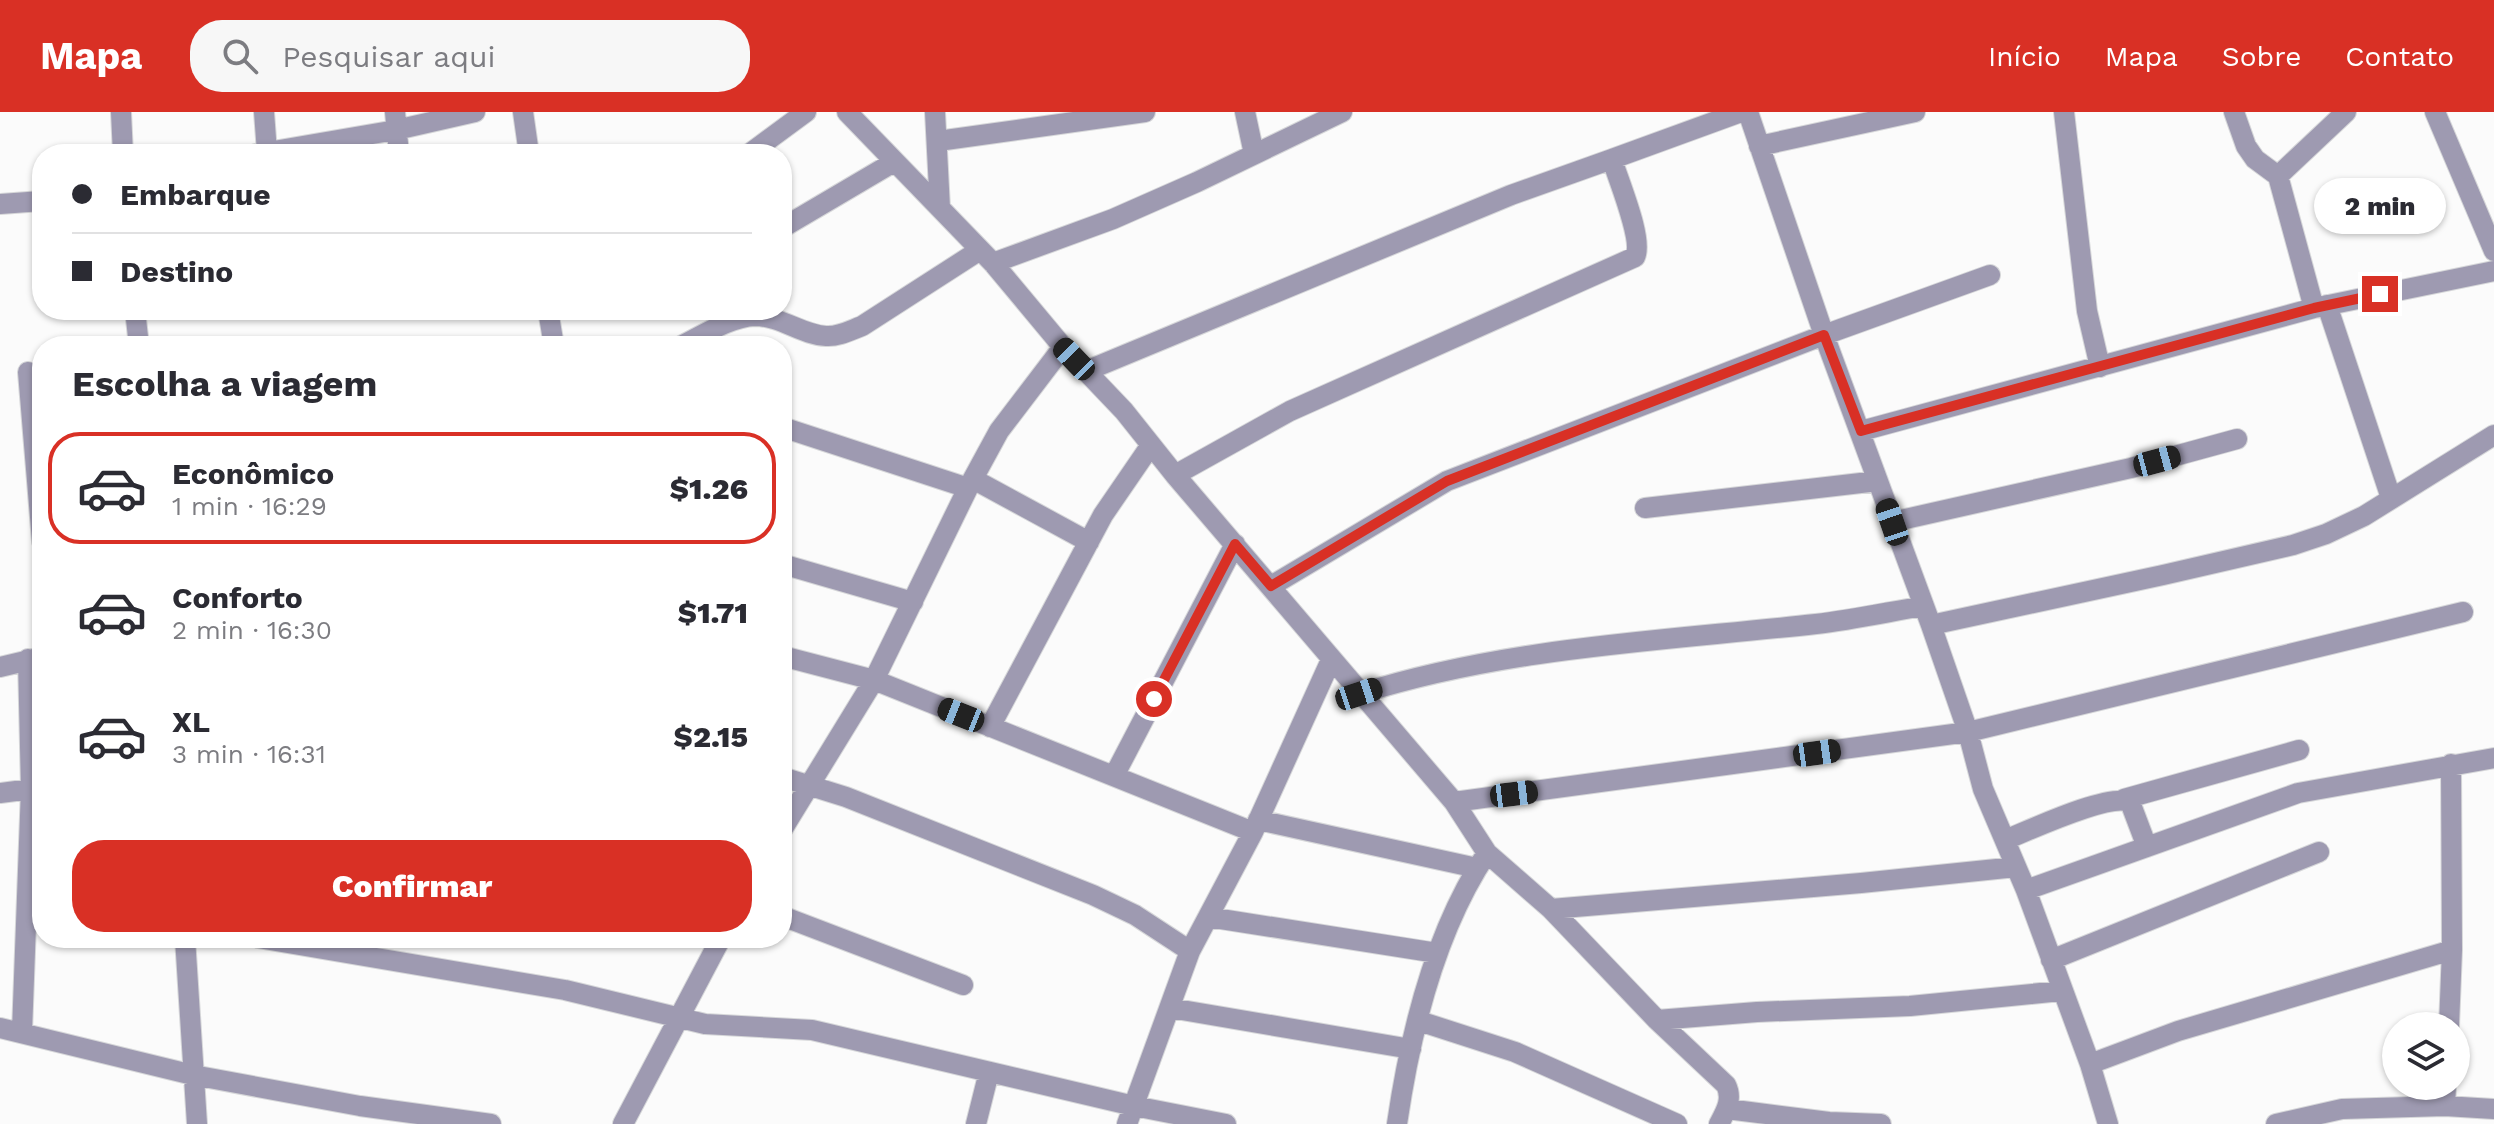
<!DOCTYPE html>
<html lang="pt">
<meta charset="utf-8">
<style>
:root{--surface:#fff;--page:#f7f7f7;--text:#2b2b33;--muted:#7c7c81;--line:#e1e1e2;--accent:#d93025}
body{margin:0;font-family:"Work Sans",sans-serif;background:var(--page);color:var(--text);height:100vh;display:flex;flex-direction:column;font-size:30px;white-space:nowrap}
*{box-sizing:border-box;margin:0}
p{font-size:26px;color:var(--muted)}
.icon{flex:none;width:44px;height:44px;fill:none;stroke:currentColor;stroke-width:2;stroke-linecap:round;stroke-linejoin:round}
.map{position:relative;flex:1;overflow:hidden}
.drawer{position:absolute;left:32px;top:224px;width:760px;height:612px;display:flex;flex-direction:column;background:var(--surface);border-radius:32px;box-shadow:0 2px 6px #0004}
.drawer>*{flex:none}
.guide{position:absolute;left:32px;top:32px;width:760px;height:176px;border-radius:32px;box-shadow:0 2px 6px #0004;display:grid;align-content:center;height:176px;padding:0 40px;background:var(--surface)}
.fabs{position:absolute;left:2382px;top:900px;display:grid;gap:16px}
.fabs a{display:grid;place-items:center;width:88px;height:88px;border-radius:50%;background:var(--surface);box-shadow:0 2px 6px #0004;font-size:40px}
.end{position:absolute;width:36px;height:36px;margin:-18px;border:10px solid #d93025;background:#fff;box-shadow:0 0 0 4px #fff}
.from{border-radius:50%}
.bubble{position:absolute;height:56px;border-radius:28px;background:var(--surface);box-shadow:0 2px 6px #0004;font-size:26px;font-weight:800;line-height:56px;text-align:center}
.car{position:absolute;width:24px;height:48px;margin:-24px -12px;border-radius:10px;box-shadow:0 0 6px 2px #0007;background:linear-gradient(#222 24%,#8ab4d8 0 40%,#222 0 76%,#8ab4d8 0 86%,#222 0)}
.guide b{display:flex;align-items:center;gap:28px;height:76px;font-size:30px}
.guide b+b{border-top:2px solid var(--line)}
.guide i{width:20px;height:20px;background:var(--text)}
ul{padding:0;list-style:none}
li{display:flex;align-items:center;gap:24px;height:112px;margin:0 16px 12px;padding:0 24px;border:4px solid transparent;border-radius:32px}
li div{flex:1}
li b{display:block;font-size:30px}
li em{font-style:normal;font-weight:800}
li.on{border-color:var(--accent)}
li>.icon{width:72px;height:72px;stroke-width:1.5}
h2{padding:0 40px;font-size:36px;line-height:96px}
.primary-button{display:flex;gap:16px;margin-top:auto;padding:16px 40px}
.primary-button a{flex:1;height:92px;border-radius:32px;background:var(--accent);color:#fff;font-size:32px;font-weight:800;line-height:92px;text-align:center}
header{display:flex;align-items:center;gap:48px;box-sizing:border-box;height:112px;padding:0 40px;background:var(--accent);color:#fff}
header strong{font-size:38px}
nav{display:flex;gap:44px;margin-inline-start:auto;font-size:28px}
.search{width:560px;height:72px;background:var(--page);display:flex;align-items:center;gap:20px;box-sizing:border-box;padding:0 28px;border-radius:32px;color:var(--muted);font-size:30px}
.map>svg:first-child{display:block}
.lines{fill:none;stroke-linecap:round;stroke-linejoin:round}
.minor-casing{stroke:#d6d7d9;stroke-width:22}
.minor{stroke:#9e9ab1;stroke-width:20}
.route{stroke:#d93025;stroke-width:10}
</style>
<header>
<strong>Mapa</strong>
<div class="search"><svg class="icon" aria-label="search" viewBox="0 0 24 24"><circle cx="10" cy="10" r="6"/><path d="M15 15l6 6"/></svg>Pesquisar aqui</div>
<nav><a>Início</a><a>Mapa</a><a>Sobre</a><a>Contato</a></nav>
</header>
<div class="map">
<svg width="2494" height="1012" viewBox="0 0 2494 1012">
<rect width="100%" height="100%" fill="#fbfbfb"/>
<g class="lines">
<g class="minor-casing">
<path id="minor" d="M121 0 123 42
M264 0 267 40
M395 0 399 42
M523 0 529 42
M847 0 993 151 1063 235 1124 299 1175 363 1454 690 1487 741 1551 797 1657 908 1726 973C1733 987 1726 999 1719 1012
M935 0 940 96
M1245 0 1254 42
M1748 0 1824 223 1931 513 1968 620 1983 677 2026 778 2090 952 2108 1012
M2064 0 2087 199 2100 255
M2234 0 2246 34 2255 47 2278 64 2314 196
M2435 0 2494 139
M938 29 1145 0
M1759 34 1915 0
M256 42 396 18 475 0
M749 42 806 0
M2278 64 2346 0
M0 92 42 89
M782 116 894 50
M993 151 1113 107 1197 70 1342 0
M2327 193 2391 386
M135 198 139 234
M548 198 554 234
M681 234C703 223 730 205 755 204 781 204 802 223 826 224 839 225 851 218 862 214L980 138
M1086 259 1511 83 1612 47
M28 260 42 429
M782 315 968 376
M1861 319 2314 196 2494 159
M1175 363 1290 299 1635 145C1644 128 1618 68 1612 47L1741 0
M973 367 1089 430
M1645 396 1878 369
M1892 410 2131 356 2237 327
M782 452 913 490
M1271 474 1447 369 1824 223 1990 163
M1931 513 2163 463 2293 433 2326 422 2364 404 2494 323
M782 544 874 568 1253 720
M0 555 38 546
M1359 582C1507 535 1662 529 1816 512 1852 508 1888 500 1924 494
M990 615 1103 403 1151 333
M1114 664 1235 432
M782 665 846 685 1093 783 1135 803 1190 839
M0 681 31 677
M2124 687 2299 638
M1454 690 1968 620 2463 500
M1258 708 1477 756
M782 718 874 568 968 376 999 319 1063 235
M2005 728C2030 718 2108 681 2130 690L2147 735
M2026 778 2298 681 2494 646
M1551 797 1861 771 2016 755
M782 804 963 873
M1208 805 1437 841
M185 826 197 1012
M258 826 565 878 705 912 812 918 1134 994 1226 1012
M2051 848 2319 740
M1170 896 1411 937
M1657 908 1757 900 1910 894 2061 879
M1419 909 1515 940 1677 1012
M2449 914 2452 838 2451 652
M0 916 193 963 360 994 491 1012
M22 920 31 677 28 547
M2090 952 2178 919 2452 838
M2445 994 2446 974
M1727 997 1829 1010 1881 1012
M623 1012 721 826
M976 1012 989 960
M1127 1012 1190 839 1253 720 1331 548
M1397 1012C1410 922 1436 817 1487 741
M2276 1012 2342 997 2445 994 2494 997"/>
</g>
<use href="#minor" class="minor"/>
</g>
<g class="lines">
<path class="route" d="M1154 587 1235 432 1271 474 1447 369 1824 223 1861 319 2314 196 2380 182"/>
</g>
</svg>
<div class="fabs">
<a><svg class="icon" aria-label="layers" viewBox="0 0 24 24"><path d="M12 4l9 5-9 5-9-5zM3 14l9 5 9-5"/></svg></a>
</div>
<i class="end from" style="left:1154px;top:587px"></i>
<i class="end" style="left:2380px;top:182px"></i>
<div class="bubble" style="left:2314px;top:66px;width:132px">2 min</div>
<i class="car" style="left:1074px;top:247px;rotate:316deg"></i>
<i class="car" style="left:2157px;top:349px;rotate:75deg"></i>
<i class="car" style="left:1892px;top:410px;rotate:341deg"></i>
<i class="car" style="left:1359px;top:582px;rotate:72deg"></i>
<i class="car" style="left:961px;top:603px;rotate:292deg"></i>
<i class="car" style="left:1817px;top:641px;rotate:82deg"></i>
<i class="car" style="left:1514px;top:682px;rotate:83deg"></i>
<div class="guide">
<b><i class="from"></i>Embarque</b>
<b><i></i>Destino</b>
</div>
<section class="drawer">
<h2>Escolha a viagem</h2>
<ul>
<li class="on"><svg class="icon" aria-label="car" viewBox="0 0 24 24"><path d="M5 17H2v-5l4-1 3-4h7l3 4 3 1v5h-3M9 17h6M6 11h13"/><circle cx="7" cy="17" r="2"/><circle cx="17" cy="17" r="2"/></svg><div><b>Econômico</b><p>1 min · 16:29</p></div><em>$1.26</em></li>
<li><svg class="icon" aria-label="car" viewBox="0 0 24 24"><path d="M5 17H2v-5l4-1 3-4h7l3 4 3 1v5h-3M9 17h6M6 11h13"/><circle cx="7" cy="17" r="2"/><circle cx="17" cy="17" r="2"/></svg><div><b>Conforto</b><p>2 min · 16:30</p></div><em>$1.71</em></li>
<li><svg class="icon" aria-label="car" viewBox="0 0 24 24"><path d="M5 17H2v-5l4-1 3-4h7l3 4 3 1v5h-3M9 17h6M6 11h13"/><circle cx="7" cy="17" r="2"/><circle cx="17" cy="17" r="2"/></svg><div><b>XL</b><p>3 min · 16:31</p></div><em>$2.15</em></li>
</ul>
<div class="primary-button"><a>Confirmar</a></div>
</section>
</div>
